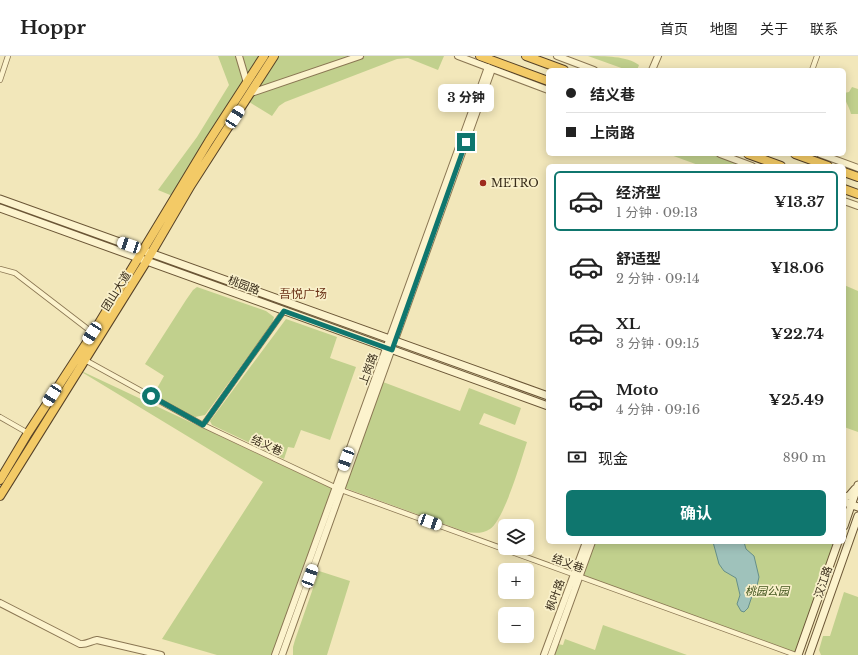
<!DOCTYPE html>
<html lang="zh">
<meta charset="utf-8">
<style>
:root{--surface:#fff;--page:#f6f6f6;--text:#222;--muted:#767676;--line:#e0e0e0;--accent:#0f766e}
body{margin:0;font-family:"Libre Baskerville","Noto Sans SC",serif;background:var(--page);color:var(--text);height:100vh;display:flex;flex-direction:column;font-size:15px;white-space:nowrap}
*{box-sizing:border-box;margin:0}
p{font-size:13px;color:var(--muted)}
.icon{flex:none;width:22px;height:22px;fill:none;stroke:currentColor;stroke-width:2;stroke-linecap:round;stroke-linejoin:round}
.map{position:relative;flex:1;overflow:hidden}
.side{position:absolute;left:546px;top:108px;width:300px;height:380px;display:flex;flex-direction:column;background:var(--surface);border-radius:6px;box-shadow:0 2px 10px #0003}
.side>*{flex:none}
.top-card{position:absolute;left:546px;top:12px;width:300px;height:88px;border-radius:6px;box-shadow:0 2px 10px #0003;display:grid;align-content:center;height:88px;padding:0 20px;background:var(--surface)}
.fabs{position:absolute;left:498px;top:463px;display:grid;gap:8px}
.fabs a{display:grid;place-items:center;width:36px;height:36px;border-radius:6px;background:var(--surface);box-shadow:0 2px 10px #0003;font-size:20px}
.end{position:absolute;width:18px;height:18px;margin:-9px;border:5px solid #0f766e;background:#fff;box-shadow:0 0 0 2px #fff}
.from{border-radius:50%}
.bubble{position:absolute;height:28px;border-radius:6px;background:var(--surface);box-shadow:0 2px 10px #0003;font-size:13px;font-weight:700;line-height:28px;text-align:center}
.car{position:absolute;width:12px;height:24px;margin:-12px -6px;border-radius:5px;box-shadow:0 0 3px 1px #0007;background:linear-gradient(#fff 24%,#345 0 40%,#fff 0 76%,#345 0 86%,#fff 0)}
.top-card b{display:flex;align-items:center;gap:14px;height:38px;font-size:15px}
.top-card b+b{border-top:1px solid var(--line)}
.top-card i{width:10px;height:10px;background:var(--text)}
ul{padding:7px 0 0;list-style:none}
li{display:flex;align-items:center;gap:12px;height:60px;margin:0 8px 6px;padding:0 12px;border:2px solid transparent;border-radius:6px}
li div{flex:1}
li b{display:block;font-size:15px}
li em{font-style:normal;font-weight:700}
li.current{border-color:var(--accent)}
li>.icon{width:36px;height:36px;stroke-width:1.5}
.pay{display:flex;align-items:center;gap:10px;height:44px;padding:0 20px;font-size:15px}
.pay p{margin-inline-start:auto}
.primary-button{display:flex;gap:8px;margin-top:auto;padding:8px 20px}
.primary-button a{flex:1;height:46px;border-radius:6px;background:var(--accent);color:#fff;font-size:16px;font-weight:700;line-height:46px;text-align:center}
header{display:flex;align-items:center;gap:24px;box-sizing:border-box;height:56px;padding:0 20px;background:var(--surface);border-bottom:1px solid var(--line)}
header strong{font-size:19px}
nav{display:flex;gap:22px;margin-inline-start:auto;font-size:14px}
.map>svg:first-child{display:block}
.green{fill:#c1d08d}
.water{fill:#9fc2bb;stroke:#668f89}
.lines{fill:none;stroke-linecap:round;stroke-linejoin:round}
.minor-casing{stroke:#8a7653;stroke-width:6}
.tertiary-casing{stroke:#8a7653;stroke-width:8}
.secondary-casing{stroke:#6b5636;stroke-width:9}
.trunk-casing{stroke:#564228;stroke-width:10}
.minor{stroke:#fcf3cd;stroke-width:4.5}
.tertiary{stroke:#fcf3cd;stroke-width:6}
.secondary{stroke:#fcf3cd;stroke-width:7}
.trunk{stroke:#f3ca66;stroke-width:8}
.route{stroke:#0f766e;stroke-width:5}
.poi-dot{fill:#9e2a1d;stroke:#f9f0ca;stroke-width:1.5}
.labels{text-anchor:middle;stroke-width:3.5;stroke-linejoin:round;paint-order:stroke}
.poi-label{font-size:11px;fill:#372b19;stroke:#f9f0ca;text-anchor:start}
.street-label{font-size:11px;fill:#372b19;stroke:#f9f0ca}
.park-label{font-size:11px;font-style:italic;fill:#42551e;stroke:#f9f0ca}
.neighbourhood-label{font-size:12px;fill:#682f15;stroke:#f9f0ca}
</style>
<header>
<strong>Hoppr</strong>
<nav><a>首页</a><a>地图</a><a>关于</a><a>联系</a></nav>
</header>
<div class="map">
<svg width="858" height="599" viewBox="0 0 858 599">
<rect width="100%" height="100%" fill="#f2e7ba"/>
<path class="green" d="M218 0H264L175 141 158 134 197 81 229 29Z
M274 0H444L438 14 408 2 397 3 285 46 279 50 272 60 246 44Z
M588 0C604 0 627 0 639 9L637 14H627Z
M852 31 858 33V58H851C849 50 844 44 844 37L849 36Z
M668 98H720L752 110H701Z
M844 229 858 235V376L844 371Z
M197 231 266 255 274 261 272 268 205 359 195 361 151 343 164 320 145 308 186 244 193 234Z
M286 263 337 281 330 302 356 311 330 384 301 374 294 392 288 391 284 403 212 369 210 365Z
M75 312 337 435 278 599H217L162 583 263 426Z
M383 326 460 355 469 332 521 352 515 369 484 357 479 368 527 386C521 405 504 464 490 473 483 478 474 477 466 476L345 432Z
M592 486H838L798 599 580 521Z
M319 515 350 525 327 599H293V591L295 584Z
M844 536 858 541V599H821L819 594 823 580H830Z
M603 569 687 599H554L558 588 563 589 565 583 595 594Z"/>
<path class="water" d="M713 486H744L746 493 754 500 759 521 756 534 752 540 748 552 744 556 741 555 737 548 740 539 736 522 724 515 719 508Z"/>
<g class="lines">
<g class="minor-casing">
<path id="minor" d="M812 14 817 0
M0 24 8 0
M0 213 15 217 93 277
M85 304 203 369 284 255
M0 361 28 377
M203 369 341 434 796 599"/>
</g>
<g class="tertiary-casing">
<path id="tertiary" d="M239 0 247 27
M458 0 548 34
M557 0 594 14
M652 14 658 0
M251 37 360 0
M720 98 752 110
M820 98 858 112
M844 145 858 150
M0 547 80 588C86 589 91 585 97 584L161 599
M275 599 488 11
M282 599 492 13
M544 599 586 486
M551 599 592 486"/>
</g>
<g class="secondary-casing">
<path id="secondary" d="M0 143 548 340
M0 152 548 350
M844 441 849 440 855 433
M844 446 858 451
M844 470 858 429
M798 599 838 486
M809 599 858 460"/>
</g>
<g class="trunk-casing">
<path id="trunk" d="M480 0 548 25
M526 0 564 14
M748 98 781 110
M795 98 828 110
M844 116 858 121
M844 133 858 138
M0 424 28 377 93 277 209 85 264 0
M0 440 146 206 191 129 274 0"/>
</g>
<use href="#minor" class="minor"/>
<use href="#tertiary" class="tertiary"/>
<use href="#secondary" class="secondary"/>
<use href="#trunk" class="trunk"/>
</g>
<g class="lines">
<path class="route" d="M151 340 203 369 284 255 392 294 466 86"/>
</g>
<circle class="poi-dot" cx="483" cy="127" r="4"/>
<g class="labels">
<g class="poi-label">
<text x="491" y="131">METRO</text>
</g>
<g class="street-label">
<text transform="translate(244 229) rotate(20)" y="4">桃园路</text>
<text transform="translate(116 235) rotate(-58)" y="4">团山大道</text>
<text transform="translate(368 313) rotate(-70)" y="4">上岗路</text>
<text transform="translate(267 389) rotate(25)" y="4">结义巷</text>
<text transform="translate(568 507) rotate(20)" y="4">结义巷</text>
<text transform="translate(823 526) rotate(-71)" y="4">汉江路</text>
<text transform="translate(555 539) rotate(-70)" y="4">枫叶路</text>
</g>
<g class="park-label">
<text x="767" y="539">桃园公园</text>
</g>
<g class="neighbourhood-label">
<text x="303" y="242">吾悦广场</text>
</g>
</g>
</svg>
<div class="fabs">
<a><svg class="icon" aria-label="layers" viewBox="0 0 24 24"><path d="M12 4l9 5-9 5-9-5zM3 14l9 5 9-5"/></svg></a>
<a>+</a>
<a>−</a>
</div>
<i class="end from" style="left:151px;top:340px"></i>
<i class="end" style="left:466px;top:86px"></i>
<div class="bubble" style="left:438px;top:28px;width:56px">3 分钟</div>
<i class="car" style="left:235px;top:61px;rotate:33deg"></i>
<i class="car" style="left:129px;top:189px;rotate:289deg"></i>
<i class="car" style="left:92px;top:277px;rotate:213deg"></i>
<i class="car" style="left:52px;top:339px;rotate:213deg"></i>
<i class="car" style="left:346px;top:403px;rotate:200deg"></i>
<i class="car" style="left:430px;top:466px;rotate:110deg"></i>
<i class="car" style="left:310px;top:520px;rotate:20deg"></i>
<div class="top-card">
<b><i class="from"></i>结义巷</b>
<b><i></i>上岗路</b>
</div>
<section class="side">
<ul>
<li class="current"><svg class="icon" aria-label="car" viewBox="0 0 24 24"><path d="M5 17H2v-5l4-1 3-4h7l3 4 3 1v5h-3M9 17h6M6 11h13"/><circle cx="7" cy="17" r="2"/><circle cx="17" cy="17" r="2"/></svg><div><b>经济型</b><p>1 分钟 · 09:13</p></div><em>¥13.37</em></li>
<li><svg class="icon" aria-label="car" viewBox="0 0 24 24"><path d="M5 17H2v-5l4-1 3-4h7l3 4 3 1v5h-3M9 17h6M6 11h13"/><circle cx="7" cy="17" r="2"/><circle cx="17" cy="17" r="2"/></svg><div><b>舒适型</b><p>2 分钟 · 09:14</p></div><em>¥18.06</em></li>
<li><svg class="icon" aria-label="car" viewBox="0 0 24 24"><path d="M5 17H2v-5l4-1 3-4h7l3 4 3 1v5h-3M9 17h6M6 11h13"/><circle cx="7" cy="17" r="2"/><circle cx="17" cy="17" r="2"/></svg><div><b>XL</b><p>3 分钟 · 09:15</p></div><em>¥22.74</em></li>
<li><svg class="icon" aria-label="car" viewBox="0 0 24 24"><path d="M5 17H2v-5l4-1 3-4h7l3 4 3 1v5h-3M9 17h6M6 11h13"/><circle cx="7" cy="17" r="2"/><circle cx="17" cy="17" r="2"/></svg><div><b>Moto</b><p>4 分钟 · 09:16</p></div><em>¥25.49</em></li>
</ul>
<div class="pay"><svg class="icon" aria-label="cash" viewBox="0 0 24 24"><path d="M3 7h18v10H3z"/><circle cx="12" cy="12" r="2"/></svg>现金<p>890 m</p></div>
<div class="primary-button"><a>确认</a></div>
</section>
</div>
